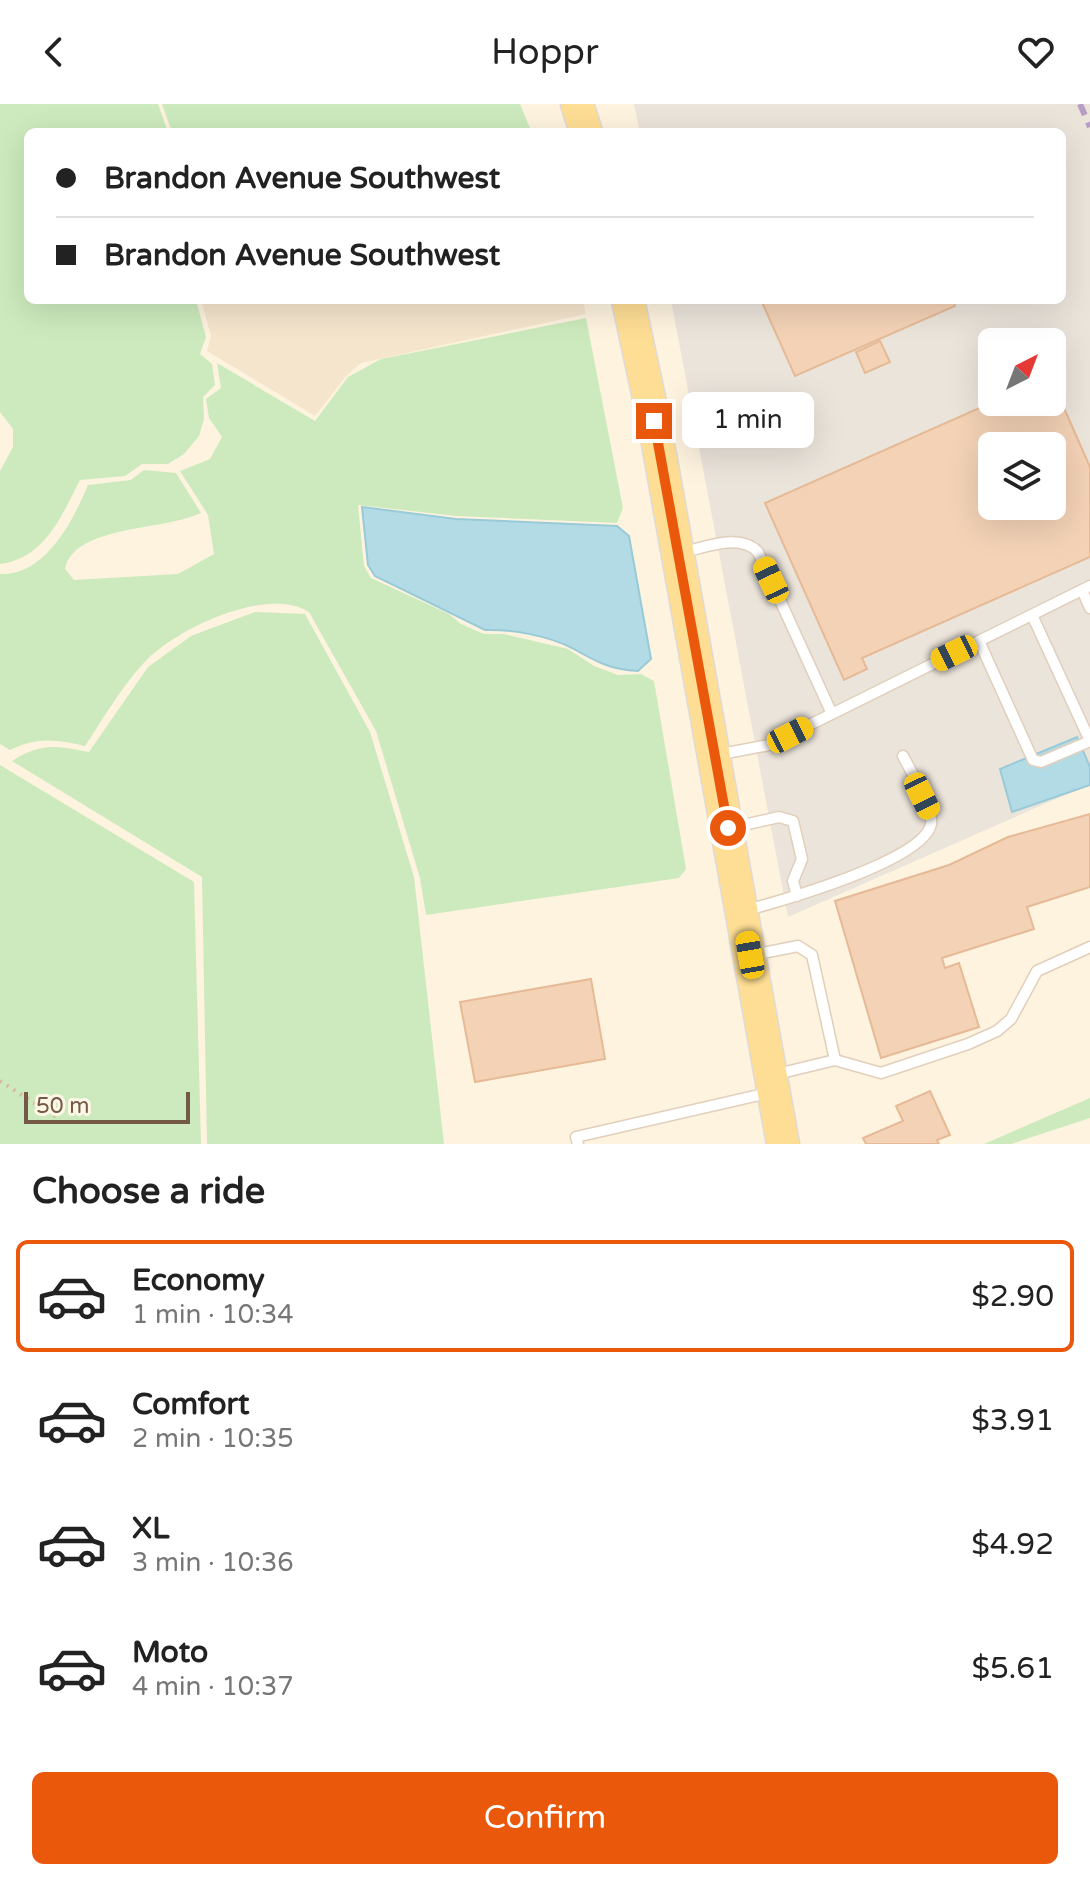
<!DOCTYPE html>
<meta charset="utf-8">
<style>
:root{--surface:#fff;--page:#f2f2f2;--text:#222;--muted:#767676;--line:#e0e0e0;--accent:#ea580c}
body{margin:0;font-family:"Varela Round",sans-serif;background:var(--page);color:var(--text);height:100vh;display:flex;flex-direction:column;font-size:30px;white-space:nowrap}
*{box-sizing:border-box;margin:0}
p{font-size:26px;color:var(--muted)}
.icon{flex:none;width:44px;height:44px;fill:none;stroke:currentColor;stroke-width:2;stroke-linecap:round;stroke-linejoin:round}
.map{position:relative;height:1040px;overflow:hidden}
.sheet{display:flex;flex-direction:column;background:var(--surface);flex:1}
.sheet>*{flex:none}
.banner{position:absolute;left:24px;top:24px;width:1042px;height:176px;border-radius:12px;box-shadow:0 8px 32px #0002;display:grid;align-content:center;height:176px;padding:0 32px;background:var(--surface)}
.needle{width:52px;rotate:42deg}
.controls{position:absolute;left:978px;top:224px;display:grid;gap:16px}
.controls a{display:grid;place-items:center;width:88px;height:88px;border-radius:12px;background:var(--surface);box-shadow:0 8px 32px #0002;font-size:40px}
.scale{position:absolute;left:24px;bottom:20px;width:166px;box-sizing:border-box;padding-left:8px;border:4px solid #735946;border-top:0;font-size:22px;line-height:28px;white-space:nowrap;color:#735946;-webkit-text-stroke:6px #fff7e6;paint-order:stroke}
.end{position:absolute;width:36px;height:36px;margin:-18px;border:10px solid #ea580c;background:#fff;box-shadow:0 0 0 4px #fff}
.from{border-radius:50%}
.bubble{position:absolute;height:56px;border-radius:12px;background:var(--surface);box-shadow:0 8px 32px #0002;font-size:26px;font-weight:600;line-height:56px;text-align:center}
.car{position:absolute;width:24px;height:48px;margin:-24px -12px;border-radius:10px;box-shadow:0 0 6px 2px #0007;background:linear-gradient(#f5c518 24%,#345 0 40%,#f5c518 0 76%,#345 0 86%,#f5c518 0)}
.banner b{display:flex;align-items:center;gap:28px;height:76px;font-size:30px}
.banner b+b{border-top:2px solid var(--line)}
.banner i{width:20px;height:20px;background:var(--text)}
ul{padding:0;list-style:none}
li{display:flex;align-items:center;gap:24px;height:112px;margin:0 16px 12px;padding:0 16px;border:4px solid transparent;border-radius:12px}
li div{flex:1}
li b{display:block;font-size:30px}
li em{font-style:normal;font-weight:600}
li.selected{border-color:var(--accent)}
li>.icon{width:72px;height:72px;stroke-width:1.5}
h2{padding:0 32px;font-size:36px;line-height:96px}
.cta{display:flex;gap:16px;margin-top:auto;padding:16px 32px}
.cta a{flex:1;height:92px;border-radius:12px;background:var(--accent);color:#fff;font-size:32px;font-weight:600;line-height:92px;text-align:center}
header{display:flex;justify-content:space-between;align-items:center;height:104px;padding:0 32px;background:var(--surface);font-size:36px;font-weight:600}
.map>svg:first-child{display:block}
.residential{fill:#f5e5cd}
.industrial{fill:#ebe4db;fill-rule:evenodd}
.green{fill:#cceabd}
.water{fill:#b3dbe6;stroke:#99cad8;stroke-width:2}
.building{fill:#f3d2b6;stroke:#e6ba96;stroke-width:2;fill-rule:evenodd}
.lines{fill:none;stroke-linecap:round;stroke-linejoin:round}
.lane-casing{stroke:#e1cfbb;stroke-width:13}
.primary-casing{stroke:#e0dad6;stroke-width:35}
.path{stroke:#d7b699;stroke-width:4;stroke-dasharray:2 6;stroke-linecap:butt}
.lane{stroke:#fff;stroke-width:10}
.primary{stroke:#fede94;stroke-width:32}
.rail{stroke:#b69ec5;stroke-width:6;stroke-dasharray:12 8;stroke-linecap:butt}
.route{stroke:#ea580c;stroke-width:10}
</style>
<header><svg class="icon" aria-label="back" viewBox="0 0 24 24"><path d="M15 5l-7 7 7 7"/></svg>Hoppr<svg class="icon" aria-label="heart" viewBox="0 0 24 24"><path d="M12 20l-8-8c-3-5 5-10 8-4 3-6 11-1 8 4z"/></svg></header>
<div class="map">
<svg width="1090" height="1040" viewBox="0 0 1090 1040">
<rect width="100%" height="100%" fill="#fdf3df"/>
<path class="residential" d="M201 196H583L586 210 361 259 347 271 315 312 207 247 211 232Z"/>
<path class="industrial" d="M634 0H1090V680L788 813 671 196H1062V28H640ZM992 238H1052V298H992ZM992 342H1052V402H992Z"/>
<path class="green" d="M0 0H158L168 28H28V196H196L206 233 200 250 212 260 215 281 203 293 204 315 199 332 184 350 168 360H142L125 372 80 376C61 413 45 454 0 460V367L13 343V325L0 308Z
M162 0H520L530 24 511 28H172Z
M586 214 623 404 617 419 456 412 358 401 364 462 371 474 449 510 461 520 484 530H504L568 545 594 562 618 571 641 570 654 577 686 765 679 774 426 811 420 774 376 627 309 508C267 481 172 526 142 561 120 585 103 615 85 642 57 635 36 633 10 646L0 640V470C45 472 73 417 88 381L131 376 144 366 176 369 201 409C163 427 74 421 65 465L74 476 178 470 214 450 208 411 180 367 210 355 222 333 209 314 206 295 221 284 217 259 315 317 348 273 381 255Z
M255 508 305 510 370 628 414 773 444 1040H207L202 773 12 657C42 638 56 642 89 648L148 563 191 532Z
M0 661 194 778 201 1040H0Z
M1090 994V1014L1011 1040H984Z"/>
<path class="water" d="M362 403 456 415 617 422 629 432 651 555 638 567C611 566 595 557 572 544 549 532 511 525 485 526L375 472 368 461Z
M1077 633 1090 663V681L1012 708 1000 665Z"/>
<path class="building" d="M761 196H953L955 202 795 272Z
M880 237 890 258 865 269 856 248Z
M1052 277 1090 363V453L862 554 867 565 844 576 765 399 993 298H1052ZM992 342H1052V402H992Z
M1090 710V783L1027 803 1034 825 942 854 945 864 959 859 979 923 881 954 835 797 949 761 1008 733Z
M591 875 605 955 475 978 460 898Z
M930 987 950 1031 937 1036 939 1040H866L863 1034 903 1017 896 1002Z"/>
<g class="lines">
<g class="lane-casing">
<path id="lane" d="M683 448C707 443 740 429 758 448L832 610
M1082 486 1090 504
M1032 511 1090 637
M979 537 1033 656 1041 658 1090 637
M716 651 769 641 1090 482
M730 724 779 713 793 717 802 755 793 777 797 792
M744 807C780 797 924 757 931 720 934 706 910 666 903 652
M752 851 798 842 812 851 835 956
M773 971 835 956 881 969 968 940 997 927 1011 915 1037 867 1090 843
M578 1040 576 1033 768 989"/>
</g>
<g class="primary-casing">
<path id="primary" d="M577 0 586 28
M628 196 654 317 783 1040"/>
</g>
<path class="path" d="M0 977 56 1013"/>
<use href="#lane" class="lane"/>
<use href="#primary" class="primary"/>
<path class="rail" d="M1080 0 1090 23"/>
</g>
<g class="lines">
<path class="route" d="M654 317 728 724"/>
</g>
</svg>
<div class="controls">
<a><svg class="needle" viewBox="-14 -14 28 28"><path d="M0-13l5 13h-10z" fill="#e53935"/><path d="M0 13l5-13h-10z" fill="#767676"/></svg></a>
<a><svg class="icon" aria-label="layers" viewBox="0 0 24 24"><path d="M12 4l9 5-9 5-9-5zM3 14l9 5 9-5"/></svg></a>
</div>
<div class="scale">50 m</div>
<i class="end from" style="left:728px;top:724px"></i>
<i class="end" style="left:654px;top:317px"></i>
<div class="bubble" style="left:682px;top:288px;width:132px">1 min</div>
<i class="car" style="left:771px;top:476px;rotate:335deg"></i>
<i class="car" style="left:954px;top:549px;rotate:244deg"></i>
<i class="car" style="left:790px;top:631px;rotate:63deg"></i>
<i class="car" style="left:922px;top:692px;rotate:154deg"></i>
<i class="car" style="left:750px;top:851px;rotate:350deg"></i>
<div class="banner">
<b><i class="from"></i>Brandon Avenue Southwest</b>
<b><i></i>Brandon Avenue Southwest</b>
</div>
</div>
<section class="sheet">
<h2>Choose a ride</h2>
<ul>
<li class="selected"><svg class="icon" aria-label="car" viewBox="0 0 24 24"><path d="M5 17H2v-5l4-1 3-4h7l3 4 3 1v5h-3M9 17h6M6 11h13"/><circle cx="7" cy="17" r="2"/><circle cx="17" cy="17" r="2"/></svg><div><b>Economy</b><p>1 min · 10:34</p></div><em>$2.90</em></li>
<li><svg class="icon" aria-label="car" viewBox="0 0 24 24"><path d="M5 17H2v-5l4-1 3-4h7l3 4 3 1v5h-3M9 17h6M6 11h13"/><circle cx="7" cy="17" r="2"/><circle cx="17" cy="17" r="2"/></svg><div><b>Comfort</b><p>2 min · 10:35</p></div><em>$3.91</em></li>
<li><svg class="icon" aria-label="car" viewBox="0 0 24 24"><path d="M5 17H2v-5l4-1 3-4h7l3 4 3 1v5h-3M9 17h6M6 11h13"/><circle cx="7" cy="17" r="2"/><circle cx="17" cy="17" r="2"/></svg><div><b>XL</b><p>3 min · 10:36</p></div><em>$4.92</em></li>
<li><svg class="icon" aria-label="car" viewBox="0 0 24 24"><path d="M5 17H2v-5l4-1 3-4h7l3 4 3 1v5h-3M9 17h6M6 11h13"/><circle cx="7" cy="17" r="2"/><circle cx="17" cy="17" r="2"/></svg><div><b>Moto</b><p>4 min · 10:37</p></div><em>$5.61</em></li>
</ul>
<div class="cta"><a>Confirm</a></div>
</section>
